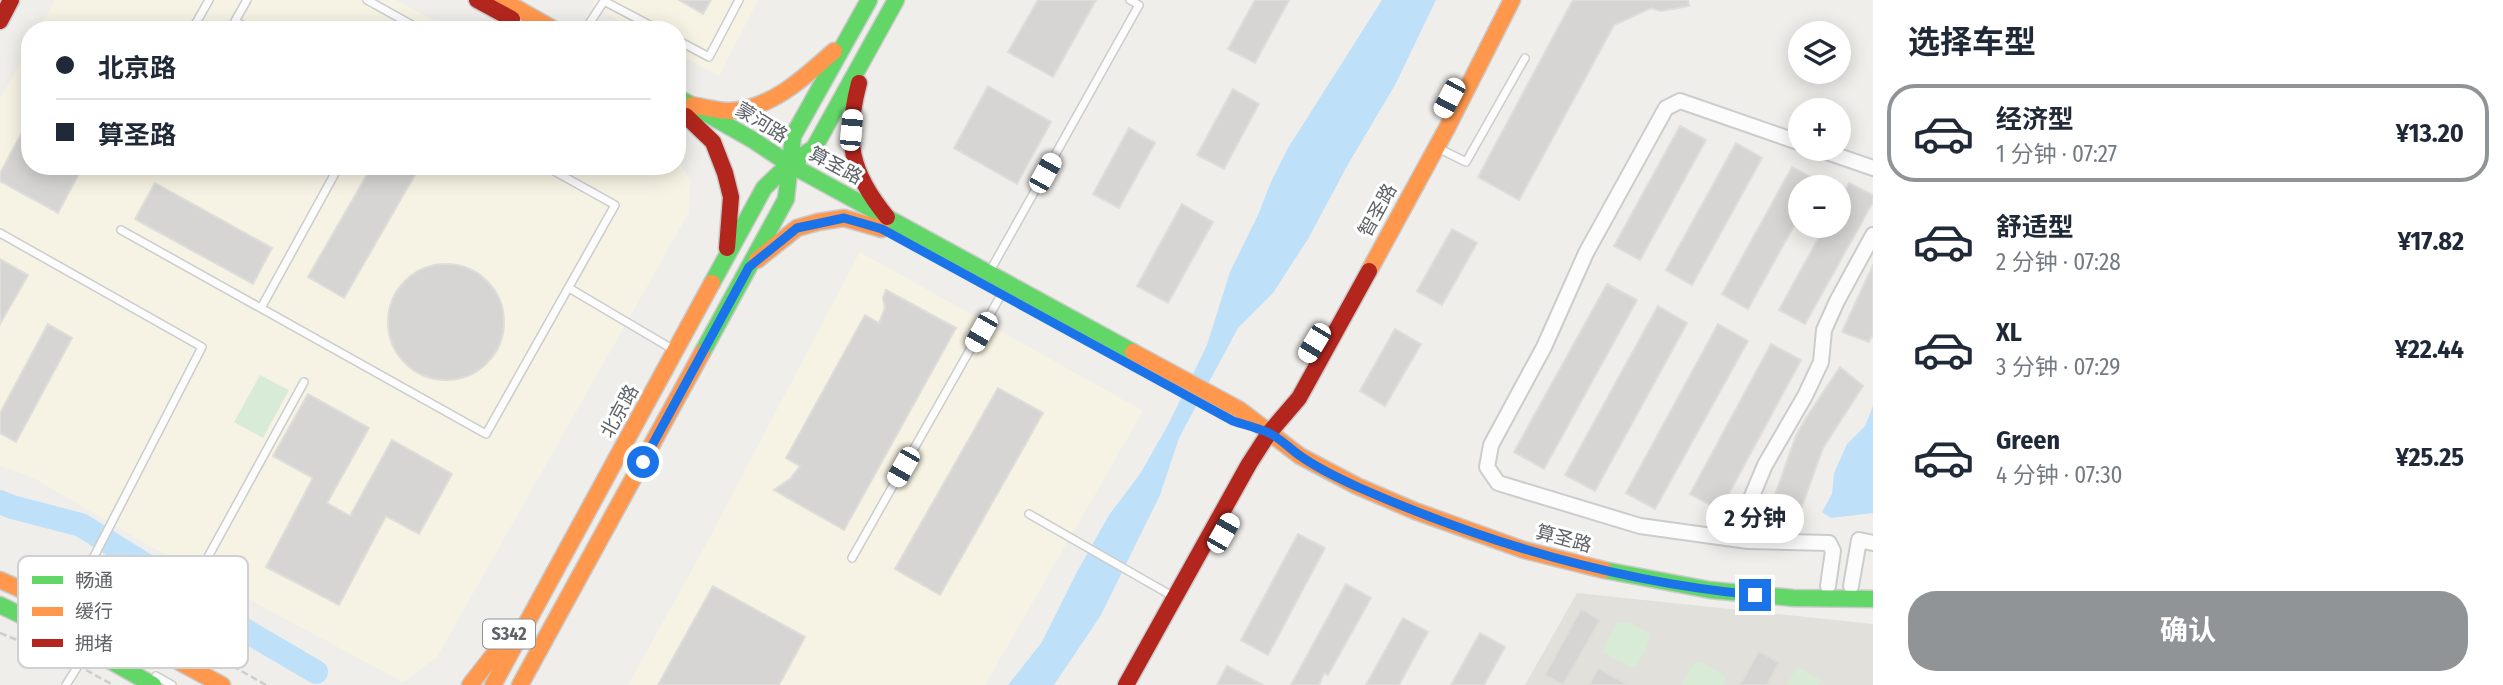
<!DOCTYPE html>
<html lang="zh">
<meta charset="utf-8">
<style>
:root{--surface:#fff;--page:#f6f6f7;--text:#1f2937;--muted:#747a83;--line:#e0e1e3;--accent:#919496}
body{margin:0;font-family:"Fira Sans Condensed","Noto Sans SC",sans-serif;background:var(--page);color:var(--text);height:100vh;display:flex;flex-direction:column;font-size:26px;white-space:nowrap}
*{box-sizing:border-box;margin:0}
p{font-size:23px;color:var(--muted)}
.icon{flex:none;width:38px;height:38px;fill:none;stroke:currentColor;stroke-width:2;stroke-linecap:round;stroke-linejoin:round}
.map{position:relative;flex:1;overflow:hidden}
.side{display:flex;flex-direction:column;background:var(--surface);width:630px}
.side>*{flex:none}
.top-card{position:absolute;left:21px;top:21px;width:665px;height:154px;border-radius:28px;box-shadow:0 4px 18px #0003;display:grid;align-content:center;height:154px;padding:0 35px;background:var(--surface)}
.tools{position:absolute;left:1788px;top:21px;display:grid;gap:14px}
.tools a{display:grid;place-items:center;width:63px;height:63px;border-radius:50%;background:var(--surface);box-shadow:0 4px 18px #0003;font-size:35px}
.end{position:absolute;width:32px;height:32px;margin:-16px;border:9px solid #1a73e8;background:#fff;box-shadow:0 0 0 4px #fff}
.from{border-radius:50%}
.bubble{position:absolute;height:49px;border-radius:24px;background:var(--surface);box-shadow:0 4px 18px #0003;font-size:23px;font-weight:700;line-height:49px;text-align:center}
.car{position:absolute;width:21px;height:42px;margin:-21px -10px;border-radius:9px;box-shadow:0 0 5px 2px #0007;background:linear-gradient(#fff 24%,#345 0 40%,#fff 0 76%,#345 0 86%,#fff 0)}
.top-card b{display:flex;align-items:center;gap:24px;height:66px;font-size:26px}
.top-card b+b{border-top:2px solid var(--line)}
.top-card i{width:18px;height:18px;background:var(--text)}
ul{padding:0;list-style:none}
li{display:flex;align-items:center;gap:21px;height:98px;margin:0 14px 10px;padding:0 21px;border:4px solid transparent;border-radius:28px}
li div{flex:1}
li b{display:block;font-size:26px}
li em{font-style:normal;font-weight:700}
li.current{border-color:var(--accent)}
li>.icon{width:63px;height:63px;stroke-width:1.5}
h2{padding:0 35px;font-size:32px;line-height:84px}
.button{display:flex;gap:14px;margin-top:auto;padding:14px 35px}
.button a{flex:1;height:80px;border-radius:28px;background:var(--accent);color:#fff;font-size:28px;font-weight:700;line-height:80px;text-align:center}
main{display:flex;flex:1;min-height:0}
.map>svg:first-child{display:block}
.commercial{fill:#f7f3e4}
.education{fill:#e2e0da}
.green{fill:#d8ebd6}
.water{fill:#bfe0f9}
.lines{fill:none;stroke-linecap:round;stroke-linejoin:round}
.river{stroke:#bfe0f9;stroke-width:24}
.building{fill:#d6d5d3;stroke:#deddd9;stroke-width:2}
.lane-casing{stroke:#cbcccc;stroke-width:10}
.street-casing{stroke:#cbcccc;stroke-width:18}
.fast-casing{stroke:#cacacb;stroke-width:19}
.slow-casing{stroke:#cacacb;stroke-width:19}
.jam-casing{stroke:#cacacb;stroke-width:19}
.path{stroke:#cacfcc;stroke-width:2.5;stroke-dasharray:7 3.5;stroke-linecap:butt}
.lane{stroke:#fdfcfc;stroke-width:7}
.street{stroke:#fdfcfc;stroke-width:14}
.fast{stroke:#63d668;stroke-width:16}
.slow{stroke:#ff974d;stroke-width:16}
.jam{stroke:#b3261e;stroke-width:16}
.route{stroke:#1a73e8;stroke-width:9}
.labels{text-anchor:middle;stroke-width:6;stroke-linejoin:round;paint-order:stroke}
.shield{fill:#fff;stroke:#8f9295;stroke-width:2}
.shield-label{font-size:18px;font-weight:bold;fill:#5f6368}
.street-label{font-size:19px;fill:#5f6368;stroke:#fff}
.key{fill:#fff;stroke:#cfd0d2;stroke-width:2}
.key-label{font-size:19px;fill:#5f6368}
</style>
<main>
<div class="map">
<svg width="1873" height="685" viewBox="0 0 1873 685">
<rect width="100%" height="100%" fill="#efeeea"/>
<path class="commercial" d="M55 0H396L450 30H38Z
M595 0H758L719 76 677 53V30H636L592 5Z
M30 45V166H677V159L690 180 689 212 437 657 403 682 161 552 30 476 0 466V99Z
M860 252 1143 411 985 685H628L703 550Z"/>
<path class="education" d="M1577 593 1873 624V685H1525Z"/>
<path class="green" d="M260 375 289 390 263 438 234 422Z
M1628 622 1649 634 1650 640 1637 665 1631 667 1604 653 1605 644 1617 623Z
M1694 663H1703L1725 676V685H1682Z
M1797 667 1821 680 1818 685H1787Z"/>
<path class="water" d="M1382 0H1436L1395 85 1347 166 1308 239 1273 293 1238 328 1179 438 1160 495 1101 615 1054 685H1008L1042 642 1078 570 1109 515 1140 474 1169 423 1207 345 1230 272 1258 215 1271 182 1288 148Z
M1873 406V513L1831 518 1822 512 1832 494 1834 473 1847 444 1865 426Z"/>
<g class="lines">
<path class="river" d="M0 502 12 507 81 525 150 568 168 585 316 672"/>
</g>
<path class="building" d="M679 0H711L703 14Z
M1038 0H1096L1053 77 1008 52Z
M1255 0H1289L1255 63 1228 49Z
M1573 0H1688L1689 6 1661 11 1651 8 1614 25 1519 200 1478 177Z
M988 86 1051 122 1017 184 954 148Z
M1233 89 1259 104 1224 169 1197 155Z
M30 118V166H83L58 213 0 181V173Z
M1680 126 1706 140 1640 260 1614 246Z
M1129 128 1155 143 1119 208 1093 194Z
M1736 143 1762 158 1692 285 1666 270Z
M372 166H420L344 298 308 277Z
M1792 167 1829 187H1801V213L1748 309 1722 294Z
M155 183 272 248 253 284 135 219Z
M1849 183 1873 195V202L1805 324 1779 310 1825 226H1839V201Z
M1182 204 1213 222 1168 303 1137 286Z
M1452 229 1477 243 1442 305 1417 291Z
M0 259 28 275 0 324Z
M388 322a58 58 0 1 1 116 0a58 58 0 1 1-116 0Z
M1873 265V334L1869 342 1842 332Z
M1607 284 1637 300 1544 469 1514 452Z
M886 290 956 328 844 530 774 490 790 479 800 466 786 458 865 315 879 323 885 308 883 298Z
M1658 306 1687 323 1595 491 1565 475Z
M48 324 72 338 16 442 0 433V413Z
M1718 324 1748 341 1655 509 1626 493Z
M1395 329 1421 344 1385 406 1360 391Z
M1771 344 1801 360 1720 510 1690 494Z
M1840 367 1863 386 1823 448 1798 517 1770 509 1796 436 1806 418Z
M998 388 1043 413 940 595 895 569Z
M308 394 369 428 327 503 350 516 392 440 452 474 419 534 386 516 339 605 266 567 313 478 273 456Z
M1298 534 1325 548 1268 655 1241 640Z
M1346 584 1371 598 1328 675 1324 673 1319 685H1291Z
M713 586 805 637 779 685H658Z
M1581 609 1600 620 1563 685 1545 675Z
M1403 618 1428 632 1399 685H1366Z
M1480 633 1505 647 1484 685H1451Z
M1759 651 1779 663 1767 685H1740Z
M1227 666 1263 685H1217Z
M1598 668 1628 685H1589Z"/>
<g class="lines">
<g class="lane-casing">
<path id="lane" d="M247 0 235 21 251 30
M367 0 421 30
M192 30 209 0
M585 30 604 1 659 30
M677 40 709 57 739 0
M1440 149 1466 162 1525 58
M121 230 486 434 615 205 545 166
M0 233 202 347 68 607
M990 271 1139 5 1130 0
M569 288 674 350
M261 308 339 166
M1029 514 1174 597
M852 558 1001 295
M160 649 164 637 304 382
M156 676 172 685
M66 685 88 650"/>
</g>
<g class="street-casing">
<path id="street" d="M1801 143 1680 101 1666 108 1586 253 1544 347 1491 445 1487 467 1498 483 1640 526 1748 541 1829 543 1833 551 1828 586
M1818 149 1873 168
M1734 539 1765 465 1805 396 1821 362 1824 330 1837 301 1873 235
M1851 586 1859 540 1873 543"/>
</g>
<g class="fast-casing">
<path id="fast" d="M677 97 753 140 789 164 1133 352
M712 283 764 188 789 164 814 148 896 0
M702 353 786 199 793 136 869 0
M1604 570 1710 590 1793 598 1873 599
M0 605 79 643 153 685"/>
</g>
<g class="slow-casing">
<path id="slow" d="M502 0 555 30
M692 105C704 107 718 111 730 111 771 109 805 77 834 51
M757 260 797 228 818 222 844 218 882 229
M1369 271 1447 128 1512 0
M1133 352 1240 410 1300 456 1357 486 1415 511 1524 550 1604 570
M0 580 159 651 222 685
M470 685 506 639
M493 685 712 283
M520 685 702 353"/>
</g>
<g class="jam-casing">
<path id="jam" d="M477 0 512 19
M0 21 11 0
M859 83C844 140 850 172 887 217
M686 116 713 142 725 173 731 197 727 248
M1126 685 1249 464 1269 433 1299 398 1369 271"/>
</g>
<path class="path" d="M0 633C23 643 46 649 68 660
M195 648 206 651 266 685
M86 670 113 685"/>
<use href="#lane" class="lane"/>
<use href="#street" class="street"/>
<use href="#fast" class="fast"/>
<use href="#slow" class="slow"/>
<use href="#jam" class="jam"/>
</g>
<g class="lines">
<path class="route" d="M643 462 749 267 797 228 844 218 882 229 1233 421C1245 425 1258 428 1269 433 1280 438 1289 448 1299 455 1317 468 1340 479 1360 488 1485 543 1619 582 1755 595"/>
</g>
<g class="labels">
<rect class="shield" x="483" y="619.5" width="52" height="29" rx="5"/>
<g class="shield-label">
<text x="509" y="640">S342</text>
</g>
<g class="street-label">
<text transform="translate(762 122) rotate(32)" y="7">蒙河路</text>
<text transform="translate(836 165) rotate(28)" y="7">算圣路</text>
<text transform="translate(1377 210) rotate(-61)" y="7">智圣路</text>
<text transform="translate(619 411) rotate(-61)" y="7">北京路</text>
<text transform="translate(1564 538) rotate(15)" y="7">算圣路</text>
</g>
</g>
<rect x="18" y="556" width="230" height="112" rx="10" class="key"/>
<rect x="32" y="576" width="31" height="8" fill="#63d668"/>
<rect x="32" y="607" width="31" height="9" fill="#ff974d"/>
<rect x="32" y="639" width="31" height="8" fill="#b3261e"/>
<g class="key-label">
<text x="75" y="587">畅通</text>
<text x="75" y="618">缓行</text>
<text x="75" y="650">拥堵</text>
</g>
</svg>
<div class="tools">
<a><svg class="icon" aria-label="layers" viewBox="0 0 24 24"><path d="M12 4l9 5-9 5-9-5zM3 14l9 5 9-5"/></svg></a>
<a>+</a>
<a>−</a>
</div>
<i class="end from" style="left:643px;top:462px"></i>
<i class="end" style="left:1755px;top:595px"></i>
<div class="bubble" style="left:1706px;top:494px;width:98px">2 分钟</div>
<i class="car" style="left:1449px;top:98px;rotate:208deg"></i>
<i class="car" style="left:851px;top:130px;rotate:5deg"></i>
<i class="car" style="left:1045px;top:173px;rotate:29deg"></i>
<i class="car" style="left:981px;top:332px;rotate:210deg"></i>
<i class="car" style="left:1314px;top:343px;rotate:211deg"></i>
<i class="car" style="left:903px;top:467px;rotate:210deg"></i>
<i class="car" style="left:1223px;top:533px;rotate:30deg"></i>
<div class="top-card">
<b><i class="from"></i>北京路</b>
<b><i></i>算圣路</b>
</div>
</div>
<section class="side">
<h2>选择车型</h2>
<ul>
<li class="current"><svg class="icon" aria-label="car" viewBox="0 0 24 24"><path d="M5 17H2v-5l4-1 3-4h7l3 4 3 1v5h-3M9 17h6M6 11h13"/><circle cx="7" cy="17" r="2"/><circle cx="17" cy="17" r="2"/></svg><div><b>经济型</b><p>1 分钟 · 07:27</p></div><em>¥13.20</em></li>
<li><svg class="icon" aria-label="car" viewBox="0 0 24 24"><path d="M5 17H2v-5l4-1 3-4h7l3 4 3 1v5h-3M9 17h6M6 11h13"/><circle cx="7" cy="17" r="2"/><circle cx="17" cy="17" r="2"/></svg><div><b>舒适型</b><p>2 分钟 · 07:28</p></div><em>¥17.82</em></li>
<li><svg class="icon" aria-label="car" viewBox="0 0 24 24"><path d="M5 17H2v-5l4-1 3-4h7l3 4 3 1v5h-3M9 17h6M6 11h13"/><circle cx="7" cy="17" r="2"/><circle cx="17" cy="17" r="2"/></svg><div><b>XL</b><p>3 分钟 · 07:29</p></div><em>¥22.44</em></li>
<li><svg class="icon" aria-label="car" viewBox="0 0 24 24"><path d="M5 17H2v-5l4-1 3-4h7l3 4 3 1v5h-3M9 17h6M6 11h13"/><circle cx="7" cy="17" r="2"/><circle cx="17" cy="17" r="2"/></svg><div><b>Green</b><p>4 分钟 · 07:30</p></div><em>¥25.25</em></li>
</ul>
<div class="button"><a>确认</a></div>
</section>
</main>
